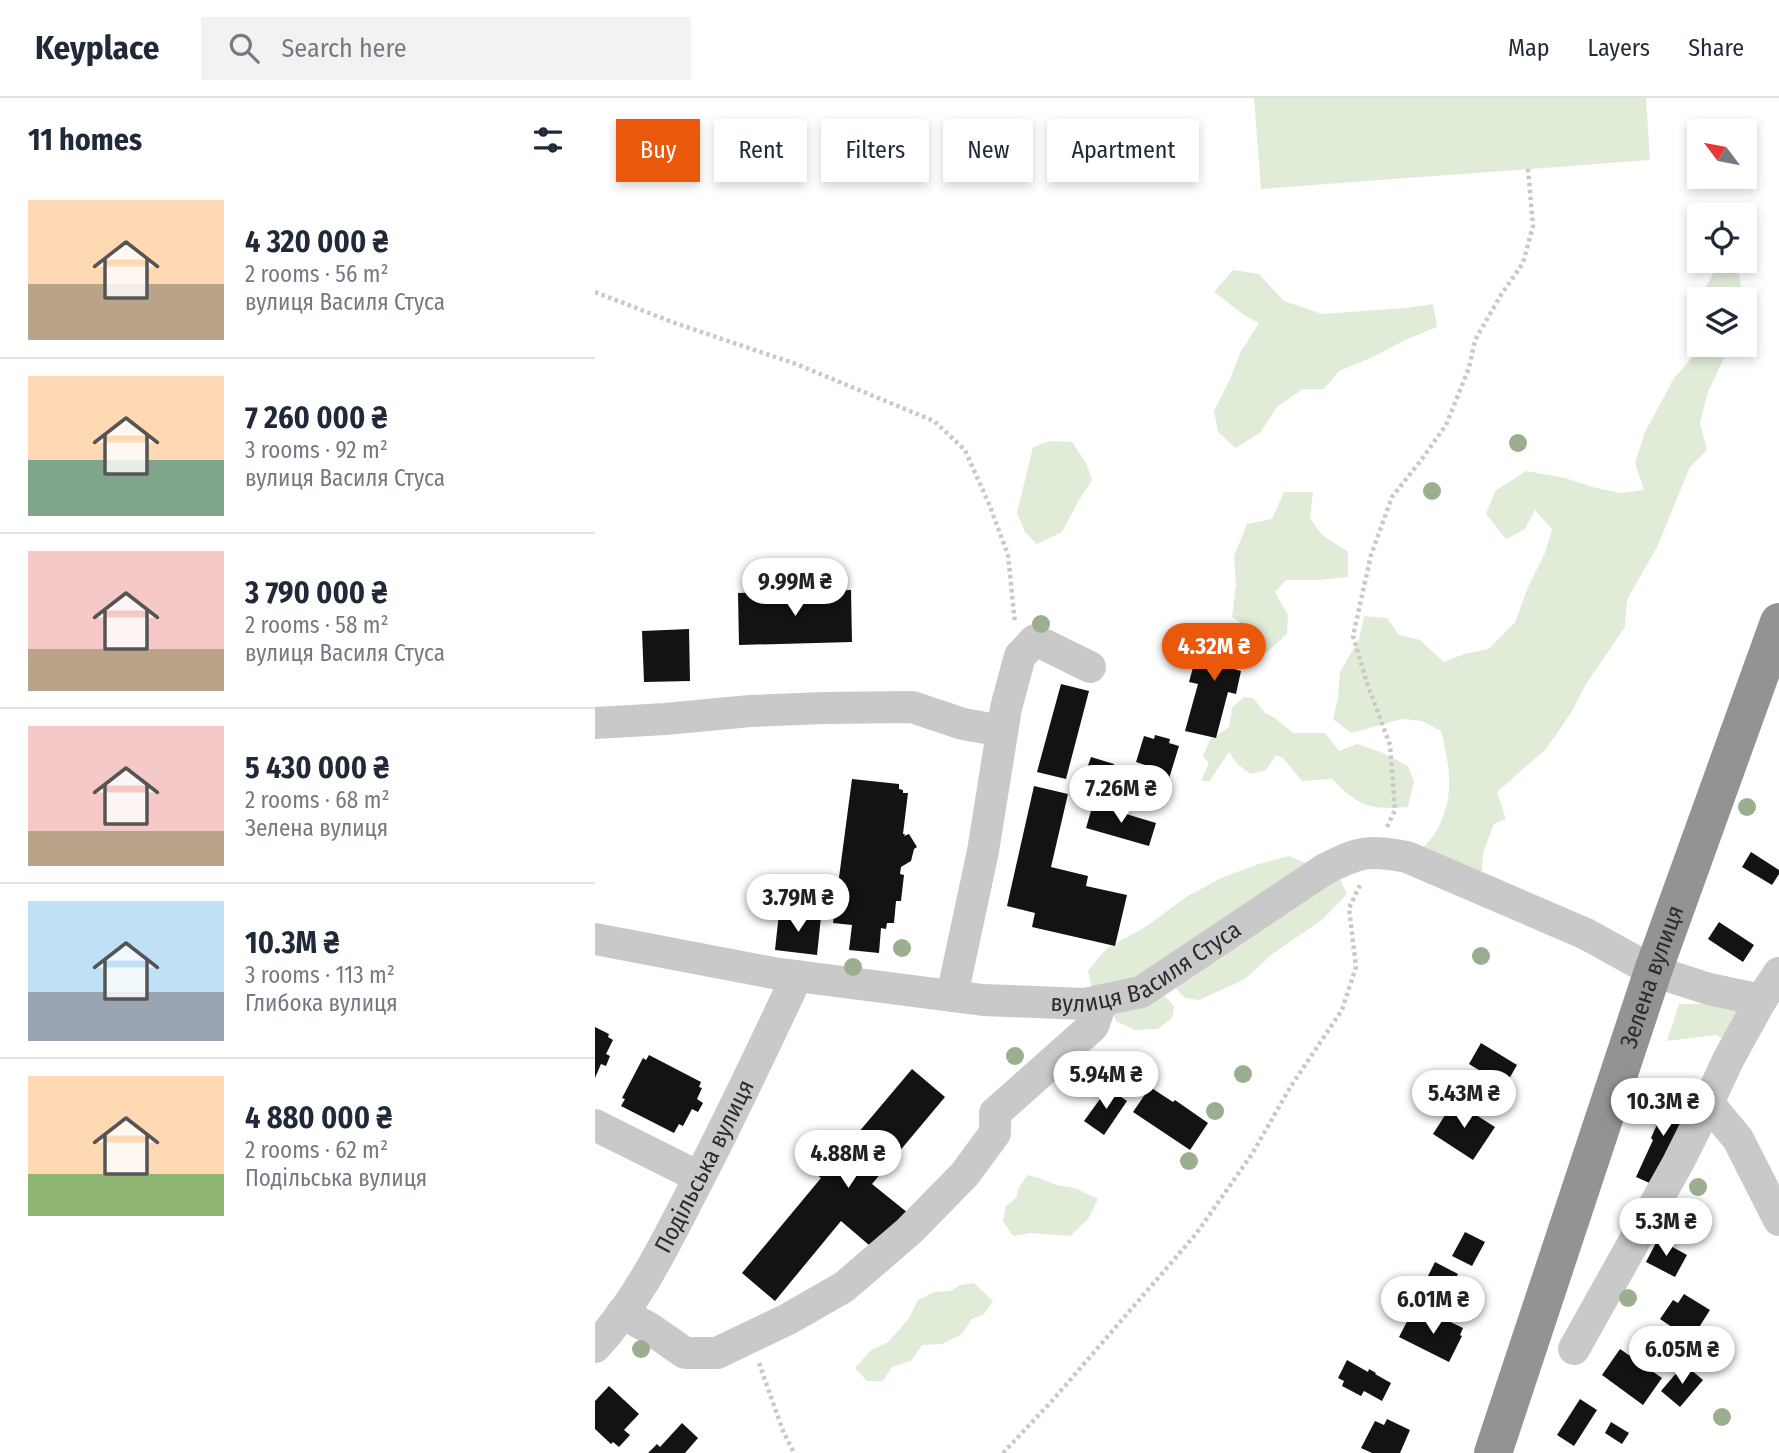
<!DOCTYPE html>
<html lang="en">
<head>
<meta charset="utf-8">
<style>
  :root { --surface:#fff; --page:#f2f2f3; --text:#1f2937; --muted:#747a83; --line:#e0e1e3; --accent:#ea580c }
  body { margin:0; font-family:"Fira Sans Condensed",sans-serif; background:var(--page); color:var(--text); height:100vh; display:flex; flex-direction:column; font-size:26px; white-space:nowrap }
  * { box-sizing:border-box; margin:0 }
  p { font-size:23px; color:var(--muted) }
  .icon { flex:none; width:38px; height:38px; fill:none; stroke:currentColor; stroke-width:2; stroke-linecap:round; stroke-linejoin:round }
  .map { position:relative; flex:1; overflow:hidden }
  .sheet { display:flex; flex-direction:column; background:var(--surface); width:595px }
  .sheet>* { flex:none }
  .top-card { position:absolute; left:21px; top:21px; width:665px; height:63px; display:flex; gap:14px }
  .needle { width:46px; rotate:302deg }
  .tools { position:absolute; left:1092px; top:21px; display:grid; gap:14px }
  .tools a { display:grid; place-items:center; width:70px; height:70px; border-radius:0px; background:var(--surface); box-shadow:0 4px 10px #0003; font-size:35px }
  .price { position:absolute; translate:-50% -60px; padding:0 16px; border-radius:24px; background:#fff; color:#222; font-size:23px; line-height:46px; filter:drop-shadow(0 2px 4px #0008) }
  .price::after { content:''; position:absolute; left:50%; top:42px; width:21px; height:16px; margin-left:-10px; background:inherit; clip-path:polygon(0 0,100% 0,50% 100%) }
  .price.current { background:var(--accent); color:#fff }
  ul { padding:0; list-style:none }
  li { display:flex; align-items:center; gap:21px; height:175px; padding:0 28px }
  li+li { border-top:2px solid var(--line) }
  li span { display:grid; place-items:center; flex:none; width:196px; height:140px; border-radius:0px; color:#555 }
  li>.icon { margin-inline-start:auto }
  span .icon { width:84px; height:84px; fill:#fffc; stroke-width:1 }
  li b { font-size:30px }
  h2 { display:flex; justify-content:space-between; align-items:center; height:84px; padding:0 28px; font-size:30px }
  .pill { padding:0 24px; border-radius:0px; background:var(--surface); box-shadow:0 4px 10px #0003; font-size:24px; line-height:63px }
  .pill.current { background:var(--accent); color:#fff }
  header { display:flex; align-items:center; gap:42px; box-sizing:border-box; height:98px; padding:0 35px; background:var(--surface); border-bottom:2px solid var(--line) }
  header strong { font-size:33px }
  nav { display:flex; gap:38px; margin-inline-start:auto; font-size:24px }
  .search { width:490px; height:63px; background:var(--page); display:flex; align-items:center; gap:18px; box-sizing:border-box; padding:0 24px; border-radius:0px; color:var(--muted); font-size:26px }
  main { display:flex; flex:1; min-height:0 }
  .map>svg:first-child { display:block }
</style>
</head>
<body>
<header>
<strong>Keyplace</strong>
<div class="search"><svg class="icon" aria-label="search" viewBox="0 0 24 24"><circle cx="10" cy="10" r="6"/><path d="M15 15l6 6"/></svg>Search here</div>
<nav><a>Map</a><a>Layers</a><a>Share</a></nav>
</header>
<main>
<section class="sheet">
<h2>11 homes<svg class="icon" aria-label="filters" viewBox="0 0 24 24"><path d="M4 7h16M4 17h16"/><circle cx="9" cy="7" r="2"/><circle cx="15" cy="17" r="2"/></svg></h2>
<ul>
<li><span style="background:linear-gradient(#ffd9b3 60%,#b9a48a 0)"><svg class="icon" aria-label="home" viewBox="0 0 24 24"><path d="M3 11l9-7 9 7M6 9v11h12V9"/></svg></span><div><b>4 320 000 ₴</b><p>2 rooms · 56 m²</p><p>вулиця Василя Стуса</p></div></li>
<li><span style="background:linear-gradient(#ffd9b3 60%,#7fa58c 0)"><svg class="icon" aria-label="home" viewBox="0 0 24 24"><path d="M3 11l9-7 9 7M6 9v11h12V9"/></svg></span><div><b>7 260 000 ₴</b><p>3 rooms · 92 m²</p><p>вулиця Василя Стуса</p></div></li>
<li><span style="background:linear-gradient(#f6c9c9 70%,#b9a48a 0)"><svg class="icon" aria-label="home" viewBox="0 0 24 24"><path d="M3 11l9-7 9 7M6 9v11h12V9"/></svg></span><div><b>3 790 000 ₴</b><p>2 rooms · 58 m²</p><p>вулиця Василя Стуса</p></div></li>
<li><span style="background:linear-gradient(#f6c9c9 75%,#b9a48a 0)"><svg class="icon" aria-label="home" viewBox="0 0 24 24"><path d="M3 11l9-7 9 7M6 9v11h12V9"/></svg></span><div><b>5 430 000 ₴</b><p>2 rooms · 68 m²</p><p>Зелена вулиця</p></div></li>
<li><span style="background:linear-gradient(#bfe0f5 65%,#9aa5b1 0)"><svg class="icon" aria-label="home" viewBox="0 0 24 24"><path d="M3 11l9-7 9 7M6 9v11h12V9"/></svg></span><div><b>10.3M ₴</b><p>3 rooms · 113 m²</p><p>Глибока вулиця</p></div></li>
<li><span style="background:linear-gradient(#ffd9b3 70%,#8fb573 0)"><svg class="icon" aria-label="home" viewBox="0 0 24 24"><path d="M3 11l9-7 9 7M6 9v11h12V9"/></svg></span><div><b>4 880 000 ₴</b><p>2 rooms · 62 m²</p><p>Подільська вулиця</p></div></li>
</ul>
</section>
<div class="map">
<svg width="1184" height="1355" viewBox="0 0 1184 1355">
  <rect width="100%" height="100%" fill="#fff"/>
  <g fill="#e0ecd8">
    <polygon points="659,0 1051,0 1055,62 666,91"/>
    <polygon points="1125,163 1142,163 1146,190 1143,201 1104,201 1104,232 1099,223 1094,202 1107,196"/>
    <polygon points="638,172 664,176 689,203 727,216 810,210 838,206 842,229 810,242 780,258 744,273 729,291 708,291 682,309 665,335 640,350 623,334 619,313 636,279 645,255 664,225 649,217 619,194"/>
    <path d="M1104 246 1133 247 1132 254 1113 294 1105 325 1112 352 1095 369 1062 449 1032 502 1030 529 991 586 976 615 951 651 902 694 911 721 899 726 888 755 887 775 826 753C832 745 841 736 845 726 860 693 854 666 846 633L827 623 807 621 756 635 738 621 743 599 745 574 764 541 769 518 792 520 804 537 825 542 849 564 869 556 894 551 920 524 933 489 950 455 957 431 940 412 930 431 911 441 891 416 900 393 931 373 970 380 1001 390 1026 395 1049 392 1040 365 1050 334 1079 280 1100 256Z"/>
    <polygon points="455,343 477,344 491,365 497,382 484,402 467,434 442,446 430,434 422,415 438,349"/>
    <polygon points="689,394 718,394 715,420 726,436 753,454 753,479 724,482 691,482 680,494 693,517 692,536 666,560 651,567 659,534 637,519 641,486 639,458 652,426 677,421"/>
    <path d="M649 599 658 600 670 615 680 620 698 635H730L744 653 762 646 786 654 813 668 819 684 813 709C775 712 764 709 737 681L707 683 688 660 681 657 671 672 656 676 642 666 634 654 614 684 606 682 614 666 608 658 615 642 634 629 637 610Z"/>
    <polygon points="694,758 744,779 752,796 728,821 676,857 650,881 604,902 590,900 578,887 566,894 579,908 577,920 563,931 540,932 521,923 517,912 498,895 493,873 512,850 552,828 591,799 628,779 664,766"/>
    <polygon points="1084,906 1135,906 1141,911 1143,916 1130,941 1121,937 1072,943"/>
    <polygon points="432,1077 444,1080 461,1087 480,1090 503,1101 493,1121 475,1138 436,1135 418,1138 408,1123 411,1108 421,1100 424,1090"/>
    <polygon points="379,1185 398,1203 389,1216 377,1221 367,1236 347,1246 327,1247 316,1263 297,1269 288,1283 272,1283 260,1270 276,1252 293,1244 313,1222 323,1202 339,1194 356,1193 365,1187"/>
  </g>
  <g fill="#131313">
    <polygon points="256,492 257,544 144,547 143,495"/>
    <polygon points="94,531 95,583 49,584 47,533"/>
    <polygon points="618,531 647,538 639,571 646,573 641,596 633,594 621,640 590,633 603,586 594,584 600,562 610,564"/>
    <polygon points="466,586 494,593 471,681 442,674"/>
    <polygon points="560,637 575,641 574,645 584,648 565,710 540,702 550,667 541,664 549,638 559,641"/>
    <polygon points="496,659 519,666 513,686 489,679"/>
    <polygon points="257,681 304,686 304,691 308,692 308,695 313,695 308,736 310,736 309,738 314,736 322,749 319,751 316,763 306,769 305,776 309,777 306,803 301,803 299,825 292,825 291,831 286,830 284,855 254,852 257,827 238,825"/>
    <polygon points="439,688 473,696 456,769 493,778 491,788 532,797 520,848 437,829 440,815 412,808"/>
    <polygon points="498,706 561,725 554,748 491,730"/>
    <polygon points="1156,754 1184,772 1184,776 1177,787 1147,769"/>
    <polygon points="187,785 208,786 206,814 184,812"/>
    <polygon points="184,815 226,819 222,857 180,852"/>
    <polygon points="1124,824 1159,847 1148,864 1113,841"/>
    <polygon points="0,929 14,936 13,939 18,942 11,956 15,958 11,968 6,966 0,980"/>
    <polygon points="886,945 922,967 910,988 874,966"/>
    <polygon points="54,957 106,984 104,989 107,990 102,1001 108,1005 103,1014 97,1011 88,1028 84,1026 79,1035 26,1008 30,1001 27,1000 48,960 51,962"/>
    <polygon points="317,971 350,999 277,1086 313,1115 281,1153 246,1123 180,1203 147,1175 226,1080 221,1076 232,1063 236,1067"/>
    <polygon points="555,989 578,1004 580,1002 613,1025 595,1052 538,1014"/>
    <polygon points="513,990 532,1003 509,1037 489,1023"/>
    <polygon points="1075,997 1079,997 1096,1005 1059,1087 1041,1079 1058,1042 1056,1040"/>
    <polygon points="859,1003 900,1029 878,1062 838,1036"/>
    <polygon points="870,1134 890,1144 877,1168 857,1158"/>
    <polygon points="1063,1141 1092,1157 1080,1179 1051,1164"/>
    <polygon points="840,1164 863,1176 846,1209 823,1198"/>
    <polygon points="1089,1196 1115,1212 1096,1242 1065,1221 1078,1202 1083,1205"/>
    <polygon points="817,1214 842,1226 845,1219 868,1230 865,1237 867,1238 854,1264 804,1239"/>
    <polygon points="1025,1251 1067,1280 1048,1307 1007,1277"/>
    <polygon points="752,1262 773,1274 774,1271 781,1275 780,1276 796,1285 787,1303 769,1293 766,1298 747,1288 749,1283 743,1280"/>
    <polygon points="1089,1266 1108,1282 1085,1309 1066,1293"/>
    <polygon points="14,1288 44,1316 29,1332 35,1337 24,1349 18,1344 16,1346 0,1331 0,1303"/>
    <polygon points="985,1301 1002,1312 979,1348 962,1337"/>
    <polygon points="792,1321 815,1332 805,1355 777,1355 766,1350 780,1323 789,1327"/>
    <polygon points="1016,1324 1034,1335 1027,1346 1010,1335"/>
    <polygon points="87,1325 103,1340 90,1355 53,1355 62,1346 65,1349"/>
  </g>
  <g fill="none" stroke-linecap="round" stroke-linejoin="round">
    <g stroke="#c9c9c9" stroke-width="4.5" stroke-dasharray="3.5 3.5" stroke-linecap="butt">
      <polyline points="0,194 80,225 201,266 339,323 370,352 394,406 413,457 420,525"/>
      <polyline points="792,729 800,712 795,647 772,585 758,538 776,457 797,399 827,361 851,327 874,270 880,242 906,197 928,165 938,128 933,71"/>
      <polyline points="164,1265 188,1333 199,1355"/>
      <polyline points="408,1355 457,1303 601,1136 657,1056 696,988 747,912 761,869 754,810 766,785"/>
    </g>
    <g stroke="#c9c9c9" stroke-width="32">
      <polyline points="0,625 70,621 155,613 229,610 317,609 368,626 407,633"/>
      <path id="s1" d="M0 841 178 875 388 902 490 906 546 894 730 771C766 753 773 752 812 759L991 836 1058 873 1114 891 1166 902 1184 875"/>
      <polyline points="357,898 388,753 411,610 425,558 440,542 495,569"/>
      <polyline points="1166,902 1134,960 1113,1005 1143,1041 1184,1122"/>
      <polyline points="0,1027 104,1079"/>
      <polyline points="27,1215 54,1230 90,1255 122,1255 193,1221 249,1189 314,1133 370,1076 400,1035 400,1015 498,928 507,902"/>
      <path id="s2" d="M0 1249C43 1203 70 1146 99 1090 135 1020 169 949 202 878"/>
      <polyline points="979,1251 1083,1065 1113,1005"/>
    </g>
    <path stroke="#939393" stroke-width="38" id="s3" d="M898 1355 1058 873 1184 524"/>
  </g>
  <g fill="#9bae90">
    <circle cx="923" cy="345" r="9"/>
    <circle cx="837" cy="393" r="9"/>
    <circle cx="446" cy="526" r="9"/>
    <circle cx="1152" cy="709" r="9"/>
    <circle cx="307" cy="850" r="9"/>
    <circle cx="886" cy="858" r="9"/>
    <circle cx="258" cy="869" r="9"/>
    <circle cx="420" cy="958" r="9"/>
    <circle cx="648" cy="976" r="9"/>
    <circle cx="620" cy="1013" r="9"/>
    <circle cx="594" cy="1063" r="9"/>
    <circle cx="1103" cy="1089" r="9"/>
    <circle cx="1033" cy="1200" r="9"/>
    <circle cx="46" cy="1251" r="9"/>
    <circle cx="1127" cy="1319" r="9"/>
  </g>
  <g text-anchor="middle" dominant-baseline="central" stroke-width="7" stroke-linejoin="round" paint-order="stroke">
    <g font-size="24" fill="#2c2c2c" stroke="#fff">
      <text stroke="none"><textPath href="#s1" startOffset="565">вулиця Василя Стуса</textPath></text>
      <text stroke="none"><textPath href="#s3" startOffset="502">Зелена вулиця</textPath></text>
      <text stroke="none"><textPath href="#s2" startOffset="212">Подільська вулиця</textPath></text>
    </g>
  </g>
</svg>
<div class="tools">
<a><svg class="needle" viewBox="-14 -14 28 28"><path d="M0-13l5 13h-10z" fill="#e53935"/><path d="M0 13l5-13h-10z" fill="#747a83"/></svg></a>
<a><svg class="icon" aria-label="locate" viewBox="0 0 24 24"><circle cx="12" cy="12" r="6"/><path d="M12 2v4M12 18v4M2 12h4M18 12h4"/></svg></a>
<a><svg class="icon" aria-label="layers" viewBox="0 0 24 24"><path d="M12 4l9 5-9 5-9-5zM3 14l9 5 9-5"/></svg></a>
</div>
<b class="price" style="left:200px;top:520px">9.99M ₴</b>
<b class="price current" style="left:619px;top:585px">4.32M ₴</b>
<b class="price" style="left:526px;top:727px">7.26M ₴</b>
<b class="price" style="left:203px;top:836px">3.79M ₴</b>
<b class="price" style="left:511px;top:1013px">5.94M ₴</b>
<b class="price" style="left:869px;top:1032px">5.43M ₴</b>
<b class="price" style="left:1068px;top:1040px">10.3M ₴</b>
<b class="price" style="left:253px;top:1092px">4.88M ₴</b>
<b class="price" style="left:1071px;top:1160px">5.3M ₴</b>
<b class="price" style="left:838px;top:1238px">6.01M ₴</b>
<b class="price" style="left:1087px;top:1288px">6.05M ₴</b>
<div class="top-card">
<a class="pill current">Buy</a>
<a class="pill">Rent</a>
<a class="pill">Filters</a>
<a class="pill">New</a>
<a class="pill">Apartment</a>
</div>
</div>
</main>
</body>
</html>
